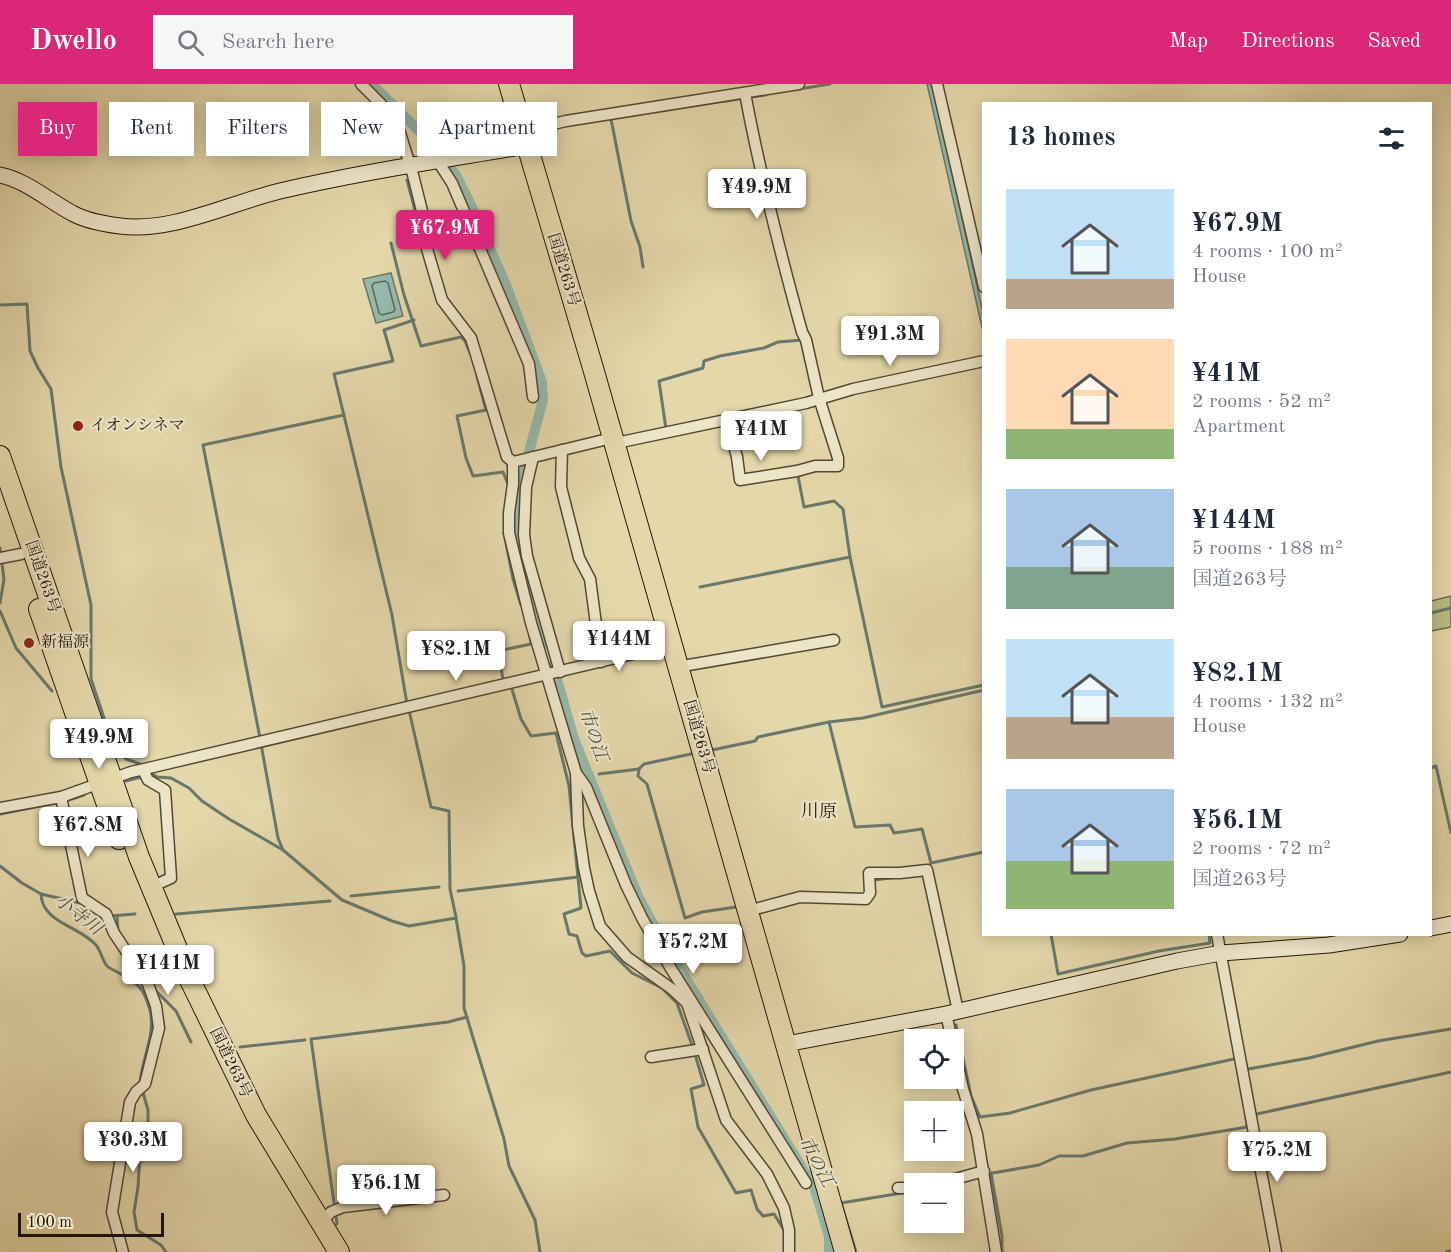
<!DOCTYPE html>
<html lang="en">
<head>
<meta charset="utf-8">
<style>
  :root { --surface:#fff; --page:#f6f6f7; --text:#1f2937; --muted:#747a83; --accent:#db2777 }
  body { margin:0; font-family:"Old Standard TT","Noto Serif JP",serif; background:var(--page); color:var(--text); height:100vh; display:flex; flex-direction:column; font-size:22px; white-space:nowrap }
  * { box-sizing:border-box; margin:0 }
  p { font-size:20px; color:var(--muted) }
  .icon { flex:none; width:33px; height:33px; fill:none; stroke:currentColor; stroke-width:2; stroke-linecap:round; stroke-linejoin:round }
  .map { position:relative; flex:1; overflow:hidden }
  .panel { position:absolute; left:982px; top:18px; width:450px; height:834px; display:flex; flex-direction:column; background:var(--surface); border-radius:0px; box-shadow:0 3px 15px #0003 }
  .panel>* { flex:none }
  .banner { position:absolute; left:18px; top:18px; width:570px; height:54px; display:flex; gap:12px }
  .buttons { position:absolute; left:904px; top:945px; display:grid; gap:12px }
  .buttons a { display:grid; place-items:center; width:60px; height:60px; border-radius:0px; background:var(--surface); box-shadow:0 3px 15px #0003; font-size:30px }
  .scale { position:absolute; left:18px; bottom:15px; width:146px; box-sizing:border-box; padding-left:6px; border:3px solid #24170d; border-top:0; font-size:16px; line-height:21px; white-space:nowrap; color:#24170d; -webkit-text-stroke:4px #ede5c8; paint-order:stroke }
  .price { position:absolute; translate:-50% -51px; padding:0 14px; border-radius:6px; background:#fff; color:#222; font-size:20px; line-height:39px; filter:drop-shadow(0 2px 3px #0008) }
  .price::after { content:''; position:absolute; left:50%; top:36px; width:18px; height:14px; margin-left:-9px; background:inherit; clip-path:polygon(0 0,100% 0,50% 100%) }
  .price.selected { background:var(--accent); color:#fff }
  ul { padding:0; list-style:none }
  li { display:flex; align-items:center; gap:18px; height:150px; padding:0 24px }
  li span { display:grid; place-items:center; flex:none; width:168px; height:120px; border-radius:0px; color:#555 }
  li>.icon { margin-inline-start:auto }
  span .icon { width:72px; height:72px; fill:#fffc; stroke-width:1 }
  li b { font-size:26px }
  h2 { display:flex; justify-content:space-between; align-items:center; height:72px; padding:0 24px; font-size:26px }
  .tag { padding:0 21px; border-radius:0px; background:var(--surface); box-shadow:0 3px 15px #0003; font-size:21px; line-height:54px }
  .tag.selected { background:var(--accent); color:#fff }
  header { display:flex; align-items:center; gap:36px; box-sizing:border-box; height:84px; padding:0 30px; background:var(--accent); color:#fff }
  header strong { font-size:28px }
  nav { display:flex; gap:33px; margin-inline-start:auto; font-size:21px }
  .search { width:420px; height:54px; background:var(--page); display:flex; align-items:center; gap:15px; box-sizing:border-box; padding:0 21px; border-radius:0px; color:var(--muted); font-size:22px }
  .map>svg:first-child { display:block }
</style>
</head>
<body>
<header>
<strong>Dwello</strong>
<div class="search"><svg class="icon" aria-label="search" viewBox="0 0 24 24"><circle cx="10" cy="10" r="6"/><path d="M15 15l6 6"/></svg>Search here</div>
<nav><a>Map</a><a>Directions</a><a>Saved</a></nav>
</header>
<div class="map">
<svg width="1451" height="1168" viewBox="0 0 1451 1168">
  <rect width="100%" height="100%" fill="#e4d7aa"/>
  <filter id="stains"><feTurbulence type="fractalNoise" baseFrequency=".00333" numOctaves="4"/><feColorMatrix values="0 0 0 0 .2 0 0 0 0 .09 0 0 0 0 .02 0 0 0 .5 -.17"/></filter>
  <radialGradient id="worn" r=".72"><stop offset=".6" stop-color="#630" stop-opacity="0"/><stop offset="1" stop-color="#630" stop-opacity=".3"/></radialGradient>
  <polygon fill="#b8bd86" stroke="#6e6a4a" stroke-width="1.5" points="1451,512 1451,543 1431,547 1431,517"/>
  <g fill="#95b9ab" stroke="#68786c" stroke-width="1.5">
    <polygon points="927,0 932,0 984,233 984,252"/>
    <polygon points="391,189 403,232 376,239 363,195"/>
  </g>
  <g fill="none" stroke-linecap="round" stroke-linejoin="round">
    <polygon stroke="#5c685c" stroke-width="1.5" points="385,197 388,199 395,226 393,228 382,231 379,229 372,202 374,199"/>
    <g stroke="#68786c" stroke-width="3">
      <polyline points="799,5 830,0"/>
      <polyline points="749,13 766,11"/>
      <polyline points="725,17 742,14"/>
      <polyline points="611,35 631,137 640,163 643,183"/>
      <polyline points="412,40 423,40"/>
      <polyline points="445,43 497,51"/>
      <polyline points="393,45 400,69"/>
      <polyline points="407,96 416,130 417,145"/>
      <polyline points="391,159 404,211 421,262 461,253 465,257 470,269"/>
      <polyline points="0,221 27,220 30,267 38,284 51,305 61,383 91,521 91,595 114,664 126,675 146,682"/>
      <polyline points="477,292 486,326 457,332 466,374 473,392 503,388 508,400"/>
      <polyline points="666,345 659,297 703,284 704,277 720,272 764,264 778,258 802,256 803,254"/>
      <polyline points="801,391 798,392 804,423 834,417 843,425 850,473 882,623 984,601"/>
      <polyline points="504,449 513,495 521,521"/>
      <polyline points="0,464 4,495 0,519"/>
      <polyline points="700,503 850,473"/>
      <polyline points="0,527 16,564 52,607"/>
      <polyline points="1431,529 1451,524"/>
      <polyline points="506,598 503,595 498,567 531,560 530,553"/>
      <polyline points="511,602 521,635 531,652 556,649 569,702 581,824 564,830 569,850 577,852 582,869 586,872 610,867 632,889 662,904 677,919 693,964"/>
      <polyline points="407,620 392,531 334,290 393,277 384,246 414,236"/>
      <polyline points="409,626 431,723 449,727 450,805 456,833"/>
      <polyline points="829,638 855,743 890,741 894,749 922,745 931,779"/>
      <polyline points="260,654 203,361 344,331"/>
      <polyline points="261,660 278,754 283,766"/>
      <polyline points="712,666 755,657 758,653 829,638 863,634 984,606"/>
      <polyline points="1431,684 1436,682 1451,749"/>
      <polyline points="639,685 644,680 691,670"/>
      <polyline points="599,690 639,685 638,692 647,700 685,834 702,828 736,823"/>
      <polyline points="126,697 153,690 157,693 171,694 189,704 202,717 229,735 283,766 342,816 392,837 409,842 456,834 464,882 464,924 504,1055 509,1082 535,1136 540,1168"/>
      <polyline points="69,716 84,711"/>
      <polyline points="0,730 60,718"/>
      <path d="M0 782 22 799 41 810C42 839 80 842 96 861 101 867 102 876 107 882 110 885 116 887 119 889 138 899 144 904 150 926 156 951 142 974 140 999"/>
      <polyline points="927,785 931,779 984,768"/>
      <polyline points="874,797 874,796 890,794"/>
      <polyline points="458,807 578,793"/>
      <polyline points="41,810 80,819"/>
      <polyline points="351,812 439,803"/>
      <polyline points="176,830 330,817"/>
      <polyline points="110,832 135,830"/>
      <polyline points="117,832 118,848"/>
      <polyline points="1051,850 1058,890 1159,867 1210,859 1209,850"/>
      <polyline points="155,906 176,927 191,958"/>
      <polyline points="956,941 971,1012 980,1033 1010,1029 1091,1006 1234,975"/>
      <polyline points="240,963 305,956"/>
      <polyline points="695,970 704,1001 691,1005 698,1043 736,1109 751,1106 757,1125 763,1132 774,1130 784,1146"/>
      <polyline points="1248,985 1309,974 1378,957 1451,945"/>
      <polyline points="142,1005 148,1026 148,1043 140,1068 138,1103 134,1128 137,1146 161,1161 166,1168"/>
      <polyline points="1252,1031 1451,988"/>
      <polyline points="991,1089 1002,1152 1002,1168"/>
      <polyline points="987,1090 1039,1081 1059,1072 1083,1072 1127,1059 1175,1055 1247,1043 1246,1032"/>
      <polyline points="334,1119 311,955 448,938 467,933"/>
      <polyline points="336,1132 337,1140"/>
      <polyline points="856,1168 841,1119 902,1109"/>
      <polyline points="1446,1168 1451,1167"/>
    </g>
    <g stroke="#95b9ab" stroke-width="10">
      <polyline points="372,0 426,54 456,91 471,121 506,201 542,298 543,316 520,401 517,443 519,466 547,560"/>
      <polyline points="553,581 574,655 638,812 658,849 814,1103 829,1152 829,1168"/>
    </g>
    <defs>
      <g id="street">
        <polyline points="361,0 392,31 400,49 413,91 422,127 425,158 442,216 471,254 507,373 513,378"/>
        <polyline points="937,0 984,203"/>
        <polyline points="522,47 566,37 799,0"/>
        <polyline points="437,76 452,99 529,280 533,313"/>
        <path d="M727 336 737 373 740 396 797 387 815 382H838V374L819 314 806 256 802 248C780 168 760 90 745 9"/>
        <polyline points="562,366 561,403 579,474 590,495 601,578"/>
        <polyline points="533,373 526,403 524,451 527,472 560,588"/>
        <polyline points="0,474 21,470"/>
        <polyline points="677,583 834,556"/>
        <polyline points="143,686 148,696 165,706 171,794 151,803"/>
        <polyline points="576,689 586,703 626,801 642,834 670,883 806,1099"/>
        <polyline points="61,713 82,814 106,830 114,849 148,900 156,922 159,944 145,1000 136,1008 130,1018 112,1128 123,1168"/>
        <polyline points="0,724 61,713 131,688 153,683 671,561"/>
        <polyline points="748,827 800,813 866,815 870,809 869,789 900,789 927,786 958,927"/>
        <polyline points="1217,850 1276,1168"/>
        <polyline points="946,930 952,956"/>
        <polyline points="954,964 963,1005 977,1050 996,1168"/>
        <polyline points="651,973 703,965"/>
        <polyline points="937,1100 984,1087"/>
        <polyline points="898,1104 915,1104"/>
        <polyline points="320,1139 331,1128 343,1123 444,1111"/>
        <polyline points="789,1168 789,1146 784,1124 767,1090 726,1036 687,919 672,905 627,873 600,842 589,807 584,784 578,742 576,689 531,539 509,449 509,429 513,400 513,378 612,354 621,358 806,319 853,305 984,277"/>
      </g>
      <g id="secondary">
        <path d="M0 91C26 96 49 117 72 129 86 137 104 140 120 142 172 149 230 119 280 107 361 88 444 76 526 62"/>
        <polyline points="1431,844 1451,840"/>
        <polyline points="786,960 946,930 1177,877 1221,869 1329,861 1400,850"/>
      </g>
      <g id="highway">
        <polyline points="509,0 593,284 845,1168"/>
        <polyline points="0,372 139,773 190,896 256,1031 339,1168"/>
        <polyline points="39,525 119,755"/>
      </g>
    </defs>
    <use href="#street" stroke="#544734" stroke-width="13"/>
    <use href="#secondary" stroke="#24170d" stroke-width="17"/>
    <use href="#highway" stroke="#24170d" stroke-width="22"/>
    <use href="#street" stroke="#ede5c8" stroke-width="10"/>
    <use href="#secondary" stroke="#ede5c8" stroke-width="15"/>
    <use href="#highway" stroke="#e4d7aa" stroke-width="20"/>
  </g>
  <g fill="#8f2418" stroke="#ede5c8" stroke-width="2">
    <circle cx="78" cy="342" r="6"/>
    <circle cx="29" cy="559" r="6"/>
  </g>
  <g text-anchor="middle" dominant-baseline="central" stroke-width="4.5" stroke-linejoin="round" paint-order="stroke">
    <g font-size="16" fill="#24170d" stroke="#ede5c8">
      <text transform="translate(563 186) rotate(73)">国道263号</text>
      <text transform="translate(42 493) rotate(71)">国道263号</text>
      <text transform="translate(698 653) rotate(74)">国道263号</text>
      <text transform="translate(230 979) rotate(64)">国道263号</text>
    </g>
    <g font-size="16" fill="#24170d" stroke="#ede5c8" text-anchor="start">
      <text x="90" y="342">イオンシネマ</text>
      <text x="41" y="559">新福源</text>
    </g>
    <g font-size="18" font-style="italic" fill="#4c5044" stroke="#ede5c8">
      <text transform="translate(593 651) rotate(71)">市の江</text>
      <text transform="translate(78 831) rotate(38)">小寺川</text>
      <text transform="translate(816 1078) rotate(62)">市の江</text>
    </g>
    <g font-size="18" fill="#24170d" stroke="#ede5c8">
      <text x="819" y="728">川原</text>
    </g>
  </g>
  <rect width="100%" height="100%" filter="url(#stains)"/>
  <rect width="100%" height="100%" fill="url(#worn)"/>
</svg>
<div class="buttons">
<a><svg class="icon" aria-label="locate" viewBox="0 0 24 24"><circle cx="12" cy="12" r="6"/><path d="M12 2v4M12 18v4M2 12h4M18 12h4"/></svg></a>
<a>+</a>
<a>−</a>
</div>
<div class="scale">100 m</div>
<b class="price" style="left:757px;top:136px">¥49.9M</b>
<b class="price selected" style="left:445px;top:177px">¥67.9M</b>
<b class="price" style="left:890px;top:283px">¥91.3M</b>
<b class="price" style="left:761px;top:378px">¥41M</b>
<b class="price" style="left:619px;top:588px">¥144M</b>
<b class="price" style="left:456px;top:598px">¥82.1M</b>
<b class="price" style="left:99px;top:686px">¥49.9M</b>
<b class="price" style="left:88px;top:774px">¥67.8M</b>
<b class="price" style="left:693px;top:891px">¥57.2M</b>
<b class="price" style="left:168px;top:912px">¥141M</b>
<b class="price" style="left:133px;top:1089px">¥30.3M</b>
<b class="price" style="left:1277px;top:1099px">¥75.2M</b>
<b class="price" style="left:386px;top:1132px">¥56.1M</b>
<div class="banner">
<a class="tag selected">Buy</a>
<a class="tag">Rent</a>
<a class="tag">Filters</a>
<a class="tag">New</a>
<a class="tag">Apartment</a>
</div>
<section class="panel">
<h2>13 homes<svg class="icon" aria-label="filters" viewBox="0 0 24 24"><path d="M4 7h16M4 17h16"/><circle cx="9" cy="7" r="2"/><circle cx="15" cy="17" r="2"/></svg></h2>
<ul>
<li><span style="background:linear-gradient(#bfe0f5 75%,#b9a48a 0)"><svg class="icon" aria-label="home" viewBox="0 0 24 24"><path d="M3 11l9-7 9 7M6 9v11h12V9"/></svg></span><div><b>¥67.9M</b><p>4 rooms · 100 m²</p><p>House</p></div></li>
<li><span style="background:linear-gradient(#ffd9b3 75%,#8fb573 0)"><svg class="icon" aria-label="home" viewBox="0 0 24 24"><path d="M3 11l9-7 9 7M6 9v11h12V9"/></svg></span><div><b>¥41M</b><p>2 rooms · 52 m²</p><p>Apartment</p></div></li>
<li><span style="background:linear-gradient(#a9c7e8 65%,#7fa58c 0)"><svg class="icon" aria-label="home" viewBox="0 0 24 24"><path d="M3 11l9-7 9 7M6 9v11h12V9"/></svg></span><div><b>¥144M</b><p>5 rooms · 188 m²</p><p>国道263号</p></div></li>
<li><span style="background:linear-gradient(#bfe0f5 65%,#b9a48a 0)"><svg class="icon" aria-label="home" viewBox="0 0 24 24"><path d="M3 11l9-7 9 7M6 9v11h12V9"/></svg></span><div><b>¥82.1M</b><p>4 rooms · 132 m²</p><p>House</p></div></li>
<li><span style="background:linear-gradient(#a9c7e8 60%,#8fb573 0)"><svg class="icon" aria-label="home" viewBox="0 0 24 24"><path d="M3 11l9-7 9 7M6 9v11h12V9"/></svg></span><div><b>¥56.1M</b><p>2 rooms · 72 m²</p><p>国道263号</p></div></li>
</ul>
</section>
</div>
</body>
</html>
